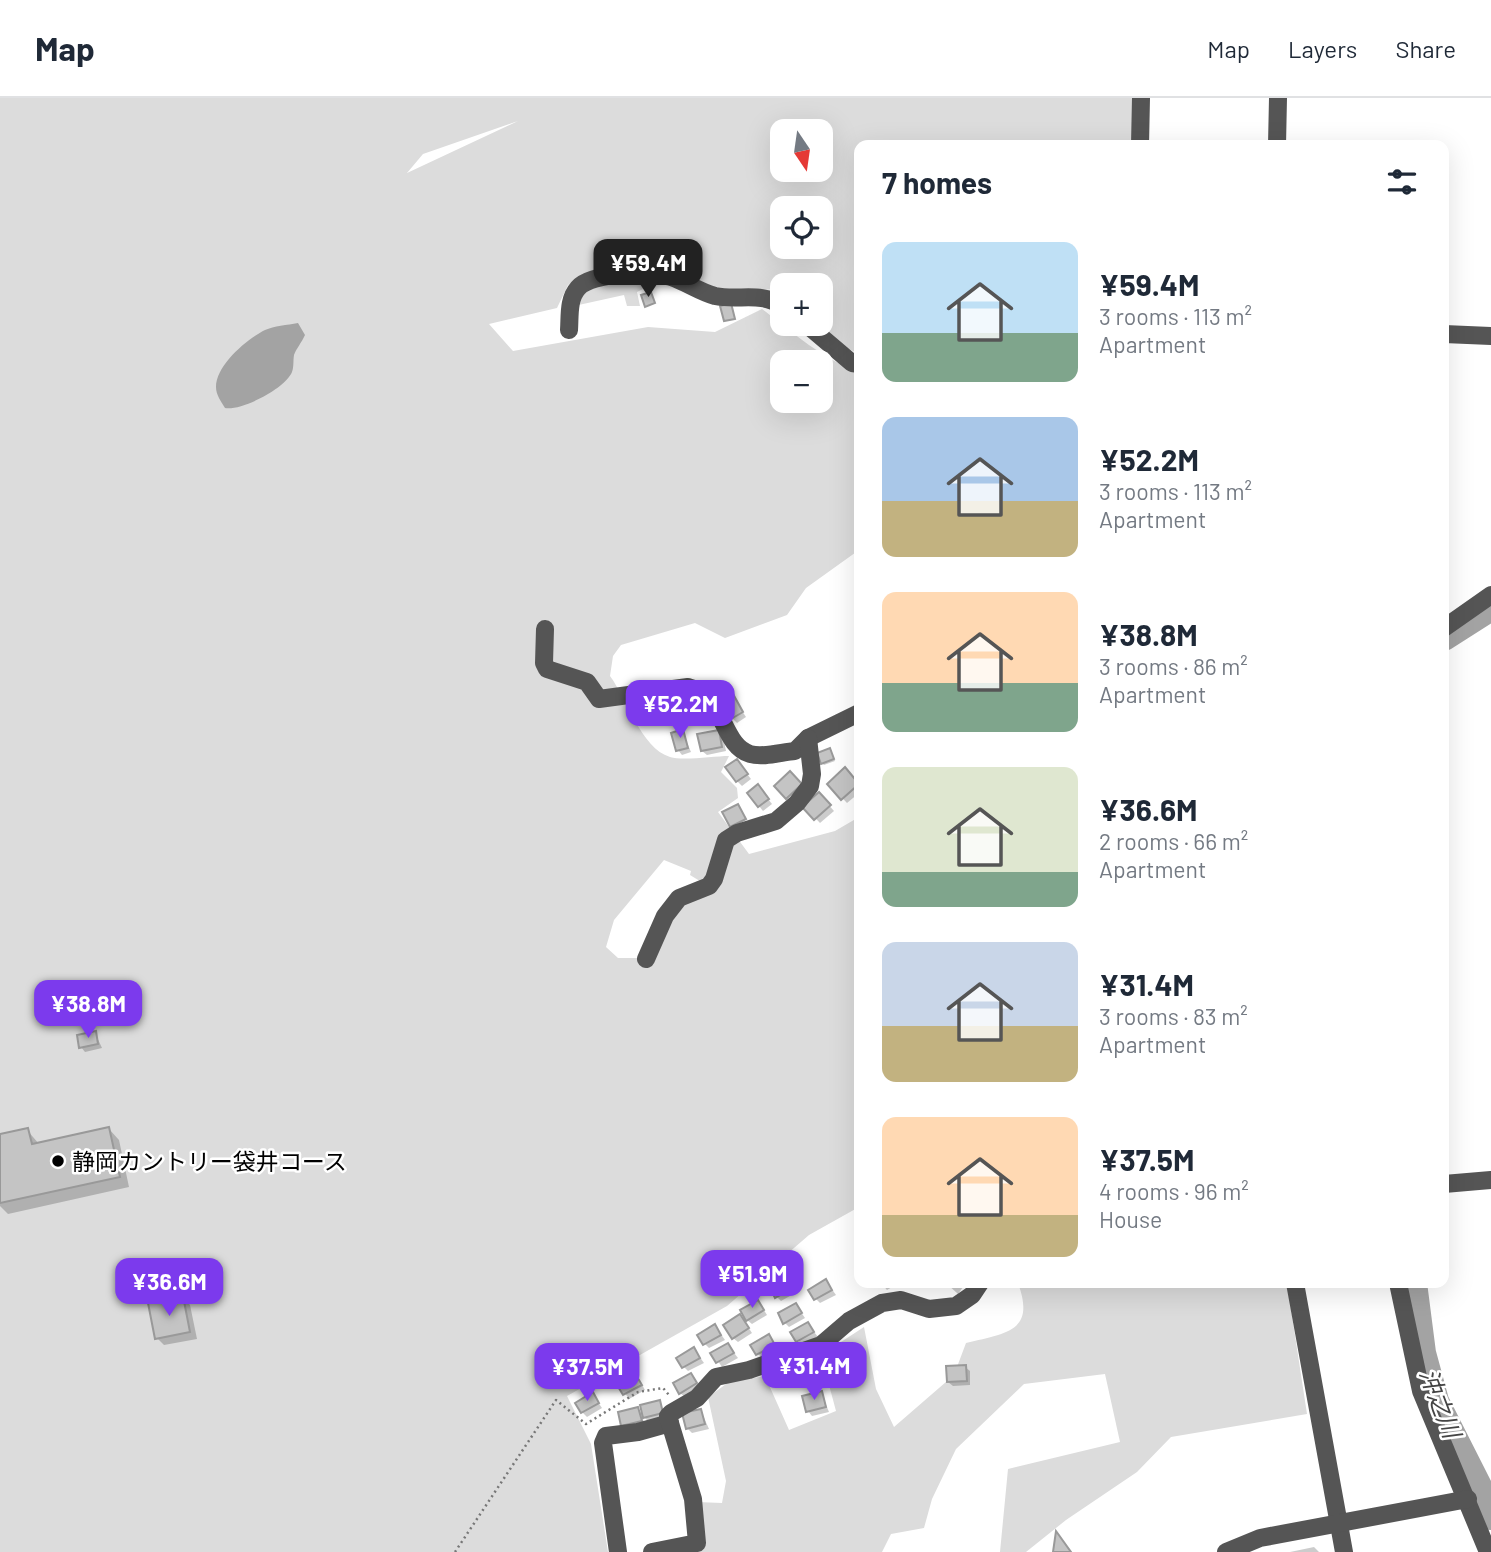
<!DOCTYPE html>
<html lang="en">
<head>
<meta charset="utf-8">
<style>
  :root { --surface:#fff; --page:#f6f6f7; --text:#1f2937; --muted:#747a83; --line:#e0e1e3; --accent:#7c3aed }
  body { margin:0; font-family:Barlow,"Noto Sans JP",sans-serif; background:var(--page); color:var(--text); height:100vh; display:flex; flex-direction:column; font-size:26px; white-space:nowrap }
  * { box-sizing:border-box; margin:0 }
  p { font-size:23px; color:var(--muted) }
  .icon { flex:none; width:38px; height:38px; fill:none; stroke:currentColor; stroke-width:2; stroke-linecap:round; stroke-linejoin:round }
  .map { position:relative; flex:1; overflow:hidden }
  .drawer { position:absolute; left:854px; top:42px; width:595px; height:1148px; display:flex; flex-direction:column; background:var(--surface); border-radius:14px; box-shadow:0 7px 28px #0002 }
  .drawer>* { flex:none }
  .needle { width:46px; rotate:167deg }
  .fabs { position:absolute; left:770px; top:21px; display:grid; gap:14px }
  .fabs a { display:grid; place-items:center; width:63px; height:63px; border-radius:14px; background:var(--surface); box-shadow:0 7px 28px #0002; font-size:35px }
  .price { position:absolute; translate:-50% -60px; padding:0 16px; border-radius:14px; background:var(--accent); color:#fff; font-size:23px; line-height:46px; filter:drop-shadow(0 2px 4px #0008) }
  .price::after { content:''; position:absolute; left:50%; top:42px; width:21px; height:16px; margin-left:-10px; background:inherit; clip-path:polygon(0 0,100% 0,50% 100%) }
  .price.selected { background:#222; color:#fff }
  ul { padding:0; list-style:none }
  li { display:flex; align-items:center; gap:21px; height:175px; padding:0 28px }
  li span { display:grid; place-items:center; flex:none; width:196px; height:140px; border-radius:14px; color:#555 }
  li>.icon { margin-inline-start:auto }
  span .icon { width:84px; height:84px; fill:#fffc; stroke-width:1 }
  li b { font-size:30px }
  h2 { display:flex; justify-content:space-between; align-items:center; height:84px; padding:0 28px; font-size:30px }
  header { display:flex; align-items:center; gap:42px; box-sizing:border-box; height:98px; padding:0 35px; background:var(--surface); border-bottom:2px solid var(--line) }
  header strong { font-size:33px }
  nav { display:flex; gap:38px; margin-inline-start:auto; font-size:24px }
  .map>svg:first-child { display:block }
</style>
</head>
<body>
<header>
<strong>Map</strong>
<nav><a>Map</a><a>Layers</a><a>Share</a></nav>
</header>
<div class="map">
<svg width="1491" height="1454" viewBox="0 0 1491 1454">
  <rect width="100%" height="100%" fill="#fff"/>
  <g fill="#dcdcdc" fill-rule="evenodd">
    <path d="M0 0H1140V47H859V256L837 245 817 226H821V187H782V197L774 191 720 195 646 180 649 188 637 194 640 208H627L624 197 574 208 583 179 568 187 557 210 489 226 513 253 648 229 715 234 762 211C784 227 832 270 859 271V452L806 490 787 517 725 540 695 525 621 547 613 558 610 578C627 601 641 650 670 659 683 663 714 658 729 658L721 674 737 690 738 700 718 714 749 756 835 733 859 719V1109L809 1137 727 1208 567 1298 591 1346 608 1454H0ZM518 23 407 75 423 56ZM782 33H821V72H782ZM782 110H821V149H782ZM782 264H821V303H782ZM664 762 691 773 690 777 708 788 684 798 642 860H618L606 849 614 822Z"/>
    <path d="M1018 1185H1287L1307 1316 1171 1339 1137 1374 1066 1422 1026 1454H1000L1008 1371 1120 1344 1105 1276 1024 1286 956 1351 932 1401 924 1430 891 1436 882 1454H677L705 1447 697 1404 722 1405 726 1383 708 1299 729 1284 765 1278 789 1332 836 1313 821 1257 864 1229 876 1291 894 1329 954 1277 966 1245C1006 1235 1036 1234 1018 1185Z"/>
  </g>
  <path fill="#a3a3a3" d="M298 225 305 237C302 244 296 251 294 257 293 263 294 269 292 274 285 291 241 313 225 310 221 303 216 297 216 289 216 267 247 241 265 232 274 228 287 227 298 225Z"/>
  <g fill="#0003">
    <polygon points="731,596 746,619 737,625 732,620"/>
    <polygon points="682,633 691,654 682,657 678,652"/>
    <polygon points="699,637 723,638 726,653 707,657 702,653"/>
    <polygon points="830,652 835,663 824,667 822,665"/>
    <polygon points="741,668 751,681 742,688 737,683"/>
    <polygon points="845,672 859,688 859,695 847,705 829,686"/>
    <polygon points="762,693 772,706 763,713 759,708"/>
    <polygon points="819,696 834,713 820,725 805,709"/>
    <polygon points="95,935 102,950 85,954 81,949"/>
    <polygon points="109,1031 119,1042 129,1089 8,1116 0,1108 0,1038 27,1032 39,1046"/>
    <polygon points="788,1181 797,1194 781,1203 777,1199"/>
    <polygon points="826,1183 836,1197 820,1205 816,1201"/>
    <polygon points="881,1185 899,1185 887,1192"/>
    <polygon points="946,1185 966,1185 958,1196"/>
    <polygon points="183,1200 190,1207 197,1241 164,1247 157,1240"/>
    <polygon points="796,1207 805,1220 789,1229 785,1225"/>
    <polygon points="762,1209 767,1217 752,1226 747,1222"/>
    <polygon points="744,1223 752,1235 738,1244 733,1240"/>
    <polygon points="808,1226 818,1239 802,1248 793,1235"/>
    <polygon points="715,1228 725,1242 709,1250 705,1246"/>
    <polygon points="768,1239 778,1252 762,1261 753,1247"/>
    <polygon points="728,1247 738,1260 722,1269 713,1256"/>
    <polygon points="694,1251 704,1265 688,1273 684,1269"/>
    <polygon points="965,1269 970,1273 970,1287 953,1288 948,1284"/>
    <polygon points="691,1277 700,1290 685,1299 680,1295"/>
    <polygon points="640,1283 645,1292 629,1301 620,1288"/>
    <polygon points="821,1295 829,1314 812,1318 808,1313"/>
    <polygon points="593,1297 602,1310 587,1319 582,1314"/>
    <polygon points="659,1304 667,1319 649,1324 642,1317 645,1328 623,1327 638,1311 644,1318"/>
    <polygon points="701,1313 709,1331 692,1335 687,1330"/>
    <polygon points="1314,1449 1319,1454 1290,1454"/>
  </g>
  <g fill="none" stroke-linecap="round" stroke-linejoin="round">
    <g stroke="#a3a3a3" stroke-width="26">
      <polyline points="1444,540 1491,510"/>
      <polyline points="1414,1185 1423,1255 1436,1303 1486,1402 1491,1419"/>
    </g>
  </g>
  <g fill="#c4c4c4" stroke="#999" stroke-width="2">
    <polygon points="651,194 655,205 645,209 641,197"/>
    <polygon points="731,205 735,221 724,223 720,208"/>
    <polygon points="732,594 743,614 731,621 719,601"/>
    <polygon points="683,631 688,650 676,653 671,635"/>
    <polygon points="719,632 722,649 701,653 697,636"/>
    <polygon points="830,650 834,661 821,666 817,655"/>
    <polygon points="737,661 748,676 736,684 725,669"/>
    <polygon points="845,669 859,686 841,702 827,686"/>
    <polygon points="790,673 802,686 786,701 774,688"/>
    <polygon points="758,686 769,701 758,709 747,695"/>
    <polygon points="819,694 831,707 814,722 802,709"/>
    <polygon points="738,706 746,721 730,729 722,714"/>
    <polygon points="96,933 98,946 79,950 77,937"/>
    <polygon points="109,1029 120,1079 0,1105 0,1036 28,1030 32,1046"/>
    <polygon points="788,1179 794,1189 775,1200 770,1189"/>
    <polygon points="826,1181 832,1192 814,1202 808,1192"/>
    <polygon points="183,1198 190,1234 155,1241 148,1205"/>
    <polygon points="758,1202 764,1212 746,1223 740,1212"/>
    <polygon points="796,1205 802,1215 783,1226 778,1215"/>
    <polygon points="740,1216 749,1230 732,1241 723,1227"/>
    <polygon points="808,1224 814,1234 796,1244 790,1234"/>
    <polygon points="715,1226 721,1237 703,1247 697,1237"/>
    <polygon points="769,1236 775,1247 756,1257 750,1247"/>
    <polygon points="728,1245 734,1255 716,1265 710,1255"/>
    <polygon points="694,1249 700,1260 682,1270 676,1260"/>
    <polygon points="966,1267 967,1283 947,1284 946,1268"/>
    <polygon points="691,1275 697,1285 679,1296 673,1285"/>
    <polygon points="636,1277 642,1287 623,1297 617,1287"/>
    <polygon points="822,1293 826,1309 806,1314 802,1298"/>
    <polygon points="593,1294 599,1305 581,1315 575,1305"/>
    <polygon points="660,1302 663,1315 643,1320 640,1307"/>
    <polygon points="638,1309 642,1323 621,1328 618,1314"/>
    <polygon points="701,1311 705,1326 686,1331 682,1315"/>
    <polygon points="1056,1433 1071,1454 1053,1454"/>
  </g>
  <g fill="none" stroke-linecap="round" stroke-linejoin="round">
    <polyline stroke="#777" stroke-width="2.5" stroke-dasharray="2 3.5" stroke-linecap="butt" points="455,1454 556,1302 586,1326 638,1294 663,1290 669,1297"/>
    <g stroke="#555" stroke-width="18">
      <polyline points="1140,47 1141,0"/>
      <polyline points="1277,47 1278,0"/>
      <polyline points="806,226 852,265 859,266"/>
      <path d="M569 232C570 218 568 201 578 190 592 174 651 173 671 179 686 184 700 194 715 198 739 203 761 193 782 208"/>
      <polyline points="1444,236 1491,238"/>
      <polyline points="1444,530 1491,497"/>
      <path d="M545 531 544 565 547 571 587 584 599 601 688 589C725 598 721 647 750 656 763 660 782 654 795 653L808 640 859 615"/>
      <polyline points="646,861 665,818 679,800 709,788 714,781 726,742 737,735 776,723 797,705 810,688 812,676 808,640"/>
      <polyline points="1444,1086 1491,1082"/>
      <polyline points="1295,1185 1344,1454"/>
      <polyline points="1398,1185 1421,1293 1488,1454"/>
      <polyline points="618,1454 603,1345 606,1338 638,1334 670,1325"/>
      <polyline points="652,1454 697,1445 693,1401 670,1325 668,1318 671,1315 697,1300 716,1279 749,1272 821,1247 849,1223 882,1205 901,1202 929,1211 956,1208 972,1197 980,1185"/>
      <polyline points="1226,1454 1260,1440 1468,1401"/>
    </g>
  </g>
  <circle fill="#000" stroke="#fff" stroke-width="2.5" cx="58" cy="1063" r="7"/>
  <g text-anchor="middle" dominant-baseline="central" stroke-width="5" stroke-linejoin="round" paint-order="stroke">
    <g font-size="23" fill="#000" stroke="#fff" text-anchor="start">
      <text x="72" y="1063">静岡カントリー袋井コース</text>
    </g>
    <g font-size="24" font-style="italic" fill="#444" stroke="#fff">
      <text transform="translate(1441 1305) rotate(69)">沖之川</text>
    </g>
  </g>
</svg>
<div class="fabs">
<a><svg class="needle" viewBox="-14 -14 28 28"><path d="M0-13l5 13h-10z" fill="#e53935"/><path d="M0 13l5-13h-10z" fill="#747a83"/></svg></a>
<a><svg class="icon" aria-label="locate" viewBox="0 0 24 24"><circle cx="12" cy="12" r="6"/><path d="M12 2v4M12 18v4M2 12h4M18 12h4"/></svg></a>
<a>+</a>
<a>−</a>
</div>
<b class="price selected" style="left:648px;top:201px">¥59.4M</b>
<b class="price" style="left:680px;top:642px">¥52.2M</b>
<b class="price" style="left:88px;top:942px">¥38.8M</b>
<b class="price" style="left:752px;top:1212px">¥51.9M</b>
<b class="price" style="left:169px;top:1220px">¥36.6M</b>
<b class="price" style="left:814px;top:1304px">¥31.4M</b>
<b class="price" style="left:587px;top:1305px">¥37.5M</b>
<section class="drawer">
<h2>7 homes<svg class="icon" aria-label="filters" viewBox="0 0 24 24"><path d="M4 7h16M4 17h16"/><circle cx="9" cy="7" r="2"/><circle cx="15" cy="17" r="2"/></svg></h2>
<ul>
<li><span style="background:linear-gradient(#bfe0f5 65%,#7fa58c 0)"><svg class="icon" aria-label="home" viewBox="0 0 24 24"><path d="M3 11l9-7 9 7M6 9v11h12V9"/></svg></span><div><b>¥59.4M</b><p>3 rooms · 113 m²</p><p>Apartment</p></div></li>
<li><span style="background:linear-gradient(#a9c7e8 60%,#c2b280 0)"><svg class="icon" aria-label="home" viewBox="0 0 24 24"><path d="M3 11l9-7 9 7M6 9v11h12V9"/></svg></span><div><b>¥52.2M</b><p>3 rooms · 113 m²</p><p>Apartment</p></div></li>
<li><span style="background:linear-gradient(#ffd9b3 65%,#7fa58c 0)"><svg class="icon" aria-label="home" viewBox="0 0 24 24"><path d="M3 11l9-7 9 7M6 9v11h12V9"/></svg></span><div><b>¥38.8M</b><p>3 rooms · 86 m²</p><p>Apartment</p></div></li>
<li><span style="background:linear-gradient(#dfe7d0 75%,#7fa58c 0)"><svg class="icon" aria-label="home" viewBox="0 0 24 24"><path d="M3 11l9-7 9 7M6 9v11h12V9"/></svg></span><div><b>¥36.6M</b><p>2 rooms · 66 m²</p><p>Apartment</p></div></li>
<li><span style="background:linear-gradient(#c9d6e8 60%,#c2b280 0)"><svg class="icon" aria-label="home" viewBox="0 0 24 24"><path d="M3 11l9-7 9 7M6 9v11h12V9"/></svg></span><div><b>¥31.4M</b><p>3 rooms · 83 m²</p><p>Apartment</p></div></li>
<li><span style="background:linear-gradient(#ffd9b3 70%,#c2b280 0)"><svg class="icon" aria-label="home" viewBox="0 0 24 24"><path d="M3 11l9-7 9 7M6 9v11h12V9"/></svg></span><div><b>¥37.5M</b><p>4 rooms · 96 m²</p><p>House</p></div></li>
</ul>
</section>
</div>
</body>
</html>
